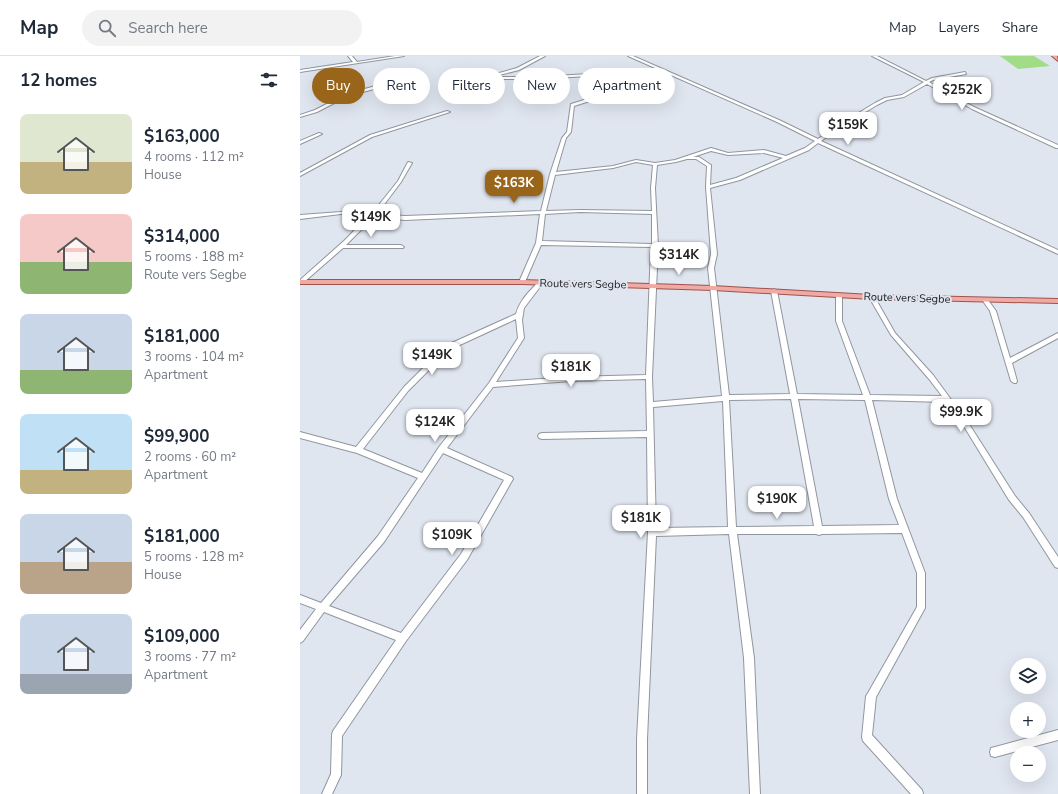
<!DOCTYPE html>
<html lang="en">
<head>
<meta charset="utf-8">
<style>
  :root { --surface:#fff; --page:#f2f2f3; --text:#1f2937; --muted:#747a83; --line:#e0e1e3; --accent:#98651a }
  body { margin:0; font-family:"Nunito Sans",sans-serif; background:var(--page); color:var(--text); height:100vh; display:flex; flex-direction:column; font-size:15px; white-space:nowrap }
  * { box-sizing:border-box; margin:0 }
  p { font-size:13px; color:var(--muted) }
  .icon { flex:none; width:22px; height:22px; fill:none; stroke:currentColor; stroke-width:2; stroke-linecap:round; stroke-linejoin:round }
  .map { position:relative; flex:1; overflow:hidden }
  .panel { display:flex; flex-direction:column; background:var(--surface); width:300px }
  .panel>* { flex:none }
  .guide { position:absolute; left:12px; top:12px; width:380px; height:36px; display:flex; gap:8px }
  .controls { position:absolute; left:710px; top:602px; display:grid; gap:8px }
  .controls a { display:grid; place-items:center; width:36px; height:36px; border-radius:50%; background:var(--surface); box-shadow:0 4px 16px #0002; font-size:20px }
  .price { position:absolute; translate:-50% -34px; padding:0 9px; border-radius:8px; background:#fff; color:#222; font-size:13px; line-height:26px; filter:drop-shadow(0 1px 2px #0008) }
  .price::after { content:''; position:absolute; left:50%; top:24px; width:12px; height:9px; margin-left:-6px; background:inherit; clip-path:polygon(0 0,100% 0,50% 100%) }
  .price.on { background:var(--accent); color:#fff }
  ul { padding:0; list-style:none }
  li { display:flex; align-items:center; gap:12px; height:100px; padding:0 20px }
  li span { display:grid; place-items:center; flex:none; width:112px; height:80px; border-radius:8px; color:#555 }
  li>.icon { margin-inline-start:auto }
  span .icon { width:48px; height:48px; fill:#fffc; stroke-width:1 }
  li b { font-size:17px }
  h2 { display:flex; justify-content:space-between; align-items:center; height:48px; padding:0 20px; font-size:17px }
  .tag { padding:0 14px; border-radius:18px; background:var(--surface); box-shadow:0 4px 16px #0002; font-size:14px; line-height:36px }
  .tag.on { background:var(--accent); color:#fff }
  header { display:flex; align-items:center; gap:24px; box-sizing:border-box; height:56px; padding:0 20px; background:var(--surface); border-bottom:1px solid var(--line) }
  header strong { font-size:19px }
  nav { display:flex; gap:22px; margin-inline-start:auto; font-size:14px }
  .search { width:280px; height:36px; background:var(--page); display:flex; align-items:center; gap:10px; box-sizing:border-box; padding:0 14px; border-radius:22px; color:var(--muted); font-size:15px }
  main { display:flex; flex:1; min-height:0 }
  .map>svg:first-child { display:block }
</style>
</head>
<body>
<header>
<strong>Map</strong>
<div class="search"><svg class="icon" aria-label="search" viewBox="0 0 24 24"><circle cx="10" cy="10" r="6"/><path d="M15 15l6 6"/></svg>Search here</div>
<nav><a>Map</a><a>Layers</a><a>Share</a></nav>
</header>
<main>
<section class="panel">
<h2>12 homes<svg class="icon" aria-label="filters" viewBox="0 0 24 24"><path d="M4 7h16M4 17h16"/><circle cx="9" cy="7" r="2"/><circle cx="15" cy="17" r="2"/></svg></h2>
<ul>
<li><span style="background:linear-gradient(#dfe7d0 60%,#c2b280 0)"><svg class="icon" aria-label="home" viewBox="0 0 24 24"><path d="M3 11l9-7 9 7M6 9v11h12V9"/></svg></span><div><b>$163,000</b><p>4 rooms · 112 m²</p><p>House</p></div></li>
<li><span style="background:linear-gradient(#f6c9c9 60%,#8fb573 0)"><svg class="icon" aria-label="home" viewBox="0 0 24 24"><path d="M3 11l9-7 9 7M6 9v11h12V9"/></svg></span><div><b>$314,000</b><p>5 rooms · 188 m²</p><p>Route vers Segbe</p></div></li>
<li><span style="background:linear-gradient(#c9d6e8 70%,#8fb573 0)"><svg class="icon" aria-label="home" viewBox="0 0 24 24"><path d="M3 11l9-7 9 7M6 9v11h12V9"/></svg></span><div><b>$181,000</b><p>3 rooms · 104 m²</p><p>Apartment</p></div></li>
<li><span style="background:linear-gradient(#bfe0f5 70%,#c2b280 0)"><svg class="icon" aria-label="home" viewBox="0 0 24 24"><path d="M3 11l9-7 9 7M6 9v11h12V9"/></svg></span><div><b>$99,900</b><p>2 rooms · 60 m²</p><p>Apartment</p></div></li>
<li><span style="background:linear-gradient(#c9d6e8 60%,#b9a48a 0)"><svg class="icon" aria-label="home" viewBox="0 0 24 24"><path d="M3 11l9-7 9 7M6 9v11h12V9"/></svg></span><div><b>$181,000</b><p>5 rooms · 128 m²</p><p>House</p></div></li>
<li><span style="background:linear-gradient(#c9d6e8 75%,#9aa5b1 0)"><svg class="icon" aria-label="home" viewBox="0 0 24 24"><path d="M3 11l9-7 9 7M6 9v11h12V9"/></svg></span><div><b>$109,000</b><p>3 rooms · 77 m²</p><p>Apartment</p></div></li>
</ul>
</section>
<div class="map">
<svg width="758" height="738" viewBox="0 0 758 738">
  <rect width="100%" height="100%" fill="#e0e6f0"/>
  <polygon fill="#a1dc86" points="700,0 734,0 750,10 718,13"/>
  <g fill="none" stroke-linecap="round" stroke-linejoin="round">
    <defs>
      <g id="minor">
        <polygon points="48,0 52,0 57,6 95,0 104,0 0,16 0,14 53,6"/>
        <path d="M240 0H245L219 14 192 21H237L289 18H314L326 21 354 19 358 18 360 19 344 28 274 50 271 76 266 82 256 116 313 110 336 104 355 107 375 104 411 92 428 97 464 94 486 100 505 92 515 85 477 66 328 0H333L479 64 518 83 537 70 575 47 585 42 602 39 624 26 572 0H577L626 25 632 22 665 16 666 18 633 24 629 26 674 51 758 89V92H756L672 53 627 28 604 41 587 44 577 49 539 72 521 85 758 194V198L518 87 509 94 440 124 410 132 417 198 414 212 429 339 490 338 471 235 474 233 477 235 497 338 563 339 536 265V240L539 238 542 240V265L570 339 642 340 629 323 591 279 569 241 570 240H574L595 277 633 319 669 368 715 440 729 457 758 501V512L755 511 723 461 709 444 665 372 645 346 572 344 597 443 625 517V552L576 641 572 679 622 734 623 738H611L563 685 562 681 566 640 568 637 617 551V517L602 477 522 478 519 479 516 478H437L454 602 460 738H450L444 602 429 478 356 480 347 683V738H337V683L348 476 347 381 242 383 239 382 238 380 239 378 242 377 347 375 346 323 271 325 193 331 147 392 212 421 213 423 167 504 106 585 42 680 41 719 32 738H22L31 718 32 679 33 675 96 584 24 556 3 585 0 587V574L16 553 0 547V539L21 547 78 480 118 422 57 397 0 382V376L56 391 104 331 145 290 216 258C219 245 229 236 238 226L240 225 243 227 224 252 222 264 224 282 196 326 271 321 346 319 351 191 241 189 225 226 222 228 220 227 219 226 236 187 240 158 105 164 74 161 46 189H101L104 191 103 192H43L3 227 0 228V224L45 184 75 153 41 158 0 163V159L41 156 78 150 98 125 108 106 112 107 101 126 77 158 105 160 241 155 250 118 262 82 267 76 271 48 342 26 351 21 326 23 314 20H289L237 23H183L181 22 217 12ZM411 95 428 99 464 97 483 102 436 122 410 129 411 109 399 101H393ZM387 103H396L407 110 406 131 411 198 408 212 422 340 353 346 352 321 358 190 355 132 357 109 376 106ZM336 106 353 109 351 132 352 155 280 154 246 155 255 119 313 112ZM280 156 352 158V188L242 185 245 158ZM216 263 218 282 189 327 139 391 122 417 63 393 108 335 149 294ZM491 343 514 470 436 471 429 344ZM498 343 565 344 589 443 599 469 522 470ZM423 345 428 471 356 472 353 351ZM143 397 204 424 161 498 101 577 29 550 84 486Z"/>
        <polygon points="99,17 102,18 74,33 48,40 17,56 0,61 0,59 15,54 46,38 72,31"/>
        <polygon points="147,55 150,56 72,81 0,120 0,117 70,79"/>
        <polygon points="19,77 22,78 0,88 0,85"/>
        <polygon points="686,243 688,244 696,255 710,302 758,277 758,282 712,307 717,325 716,327 714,327 711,325 690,255 683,245"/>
        <polygon points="758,674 758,684 695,701 691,700 690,696 691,692 695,691"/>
      </g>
      <g id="major">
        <polygon points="752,0 757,0 758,5"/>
        <polygon points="0,224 222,224 413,230 572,239 758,243 758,247 572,243 413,234 222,228 0,228"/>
      </g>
    </defs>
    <use href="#minor" stroke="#90969f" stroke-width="2"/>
    <use href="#major" stroke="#9e534c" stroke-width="2"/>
    <use href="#minor" fill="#fff" fill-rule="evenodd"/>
    <use href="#major" fill="#f0aaa3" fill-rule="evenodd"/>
  </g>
  <g text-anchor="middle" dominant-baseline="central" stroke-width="4" stroke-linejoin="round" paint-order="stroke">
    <g font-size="11" fill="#181a1d" stroke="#e0e6f0">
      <text transform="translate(283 228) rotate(1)">Route vers Segbe</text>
      <text transform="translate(607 242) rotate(2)">Route vers Segbe</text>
    </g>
  </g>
</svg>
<div class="controls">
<a><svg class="icon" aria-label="layers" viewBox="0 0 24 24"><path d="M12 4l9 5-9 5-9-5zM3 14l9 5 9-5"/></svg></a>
<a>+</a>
<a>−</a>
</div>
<b class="price" style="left:662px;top:55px">$252K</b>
<b class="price" style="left:548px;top:90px">$159K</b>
<b class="price on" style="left:214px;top:148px">$163K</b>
<b class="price" style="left:71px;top:182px">$149K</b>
<b class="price" style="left:379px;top:220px">$314K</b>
<b class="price" style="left:132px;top:320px">$149K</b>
<b class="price" style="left:271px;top:332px">$181K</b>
<b class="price" style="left:661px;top:377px">$99.9K</b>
<b class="price" style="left:135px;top:387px">$124K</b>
<b class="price" style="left:477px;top:464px">$190K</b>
<b class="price" style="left:341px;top:483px">$181K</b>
<b class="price" style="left:152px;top:500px">$109K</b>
<div class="guide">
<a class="tag on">Buy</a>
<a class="tag">Rent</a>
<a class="tag">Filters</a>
<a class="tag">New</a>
<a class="tag">Apartment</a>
</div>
</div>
</main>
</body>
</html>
